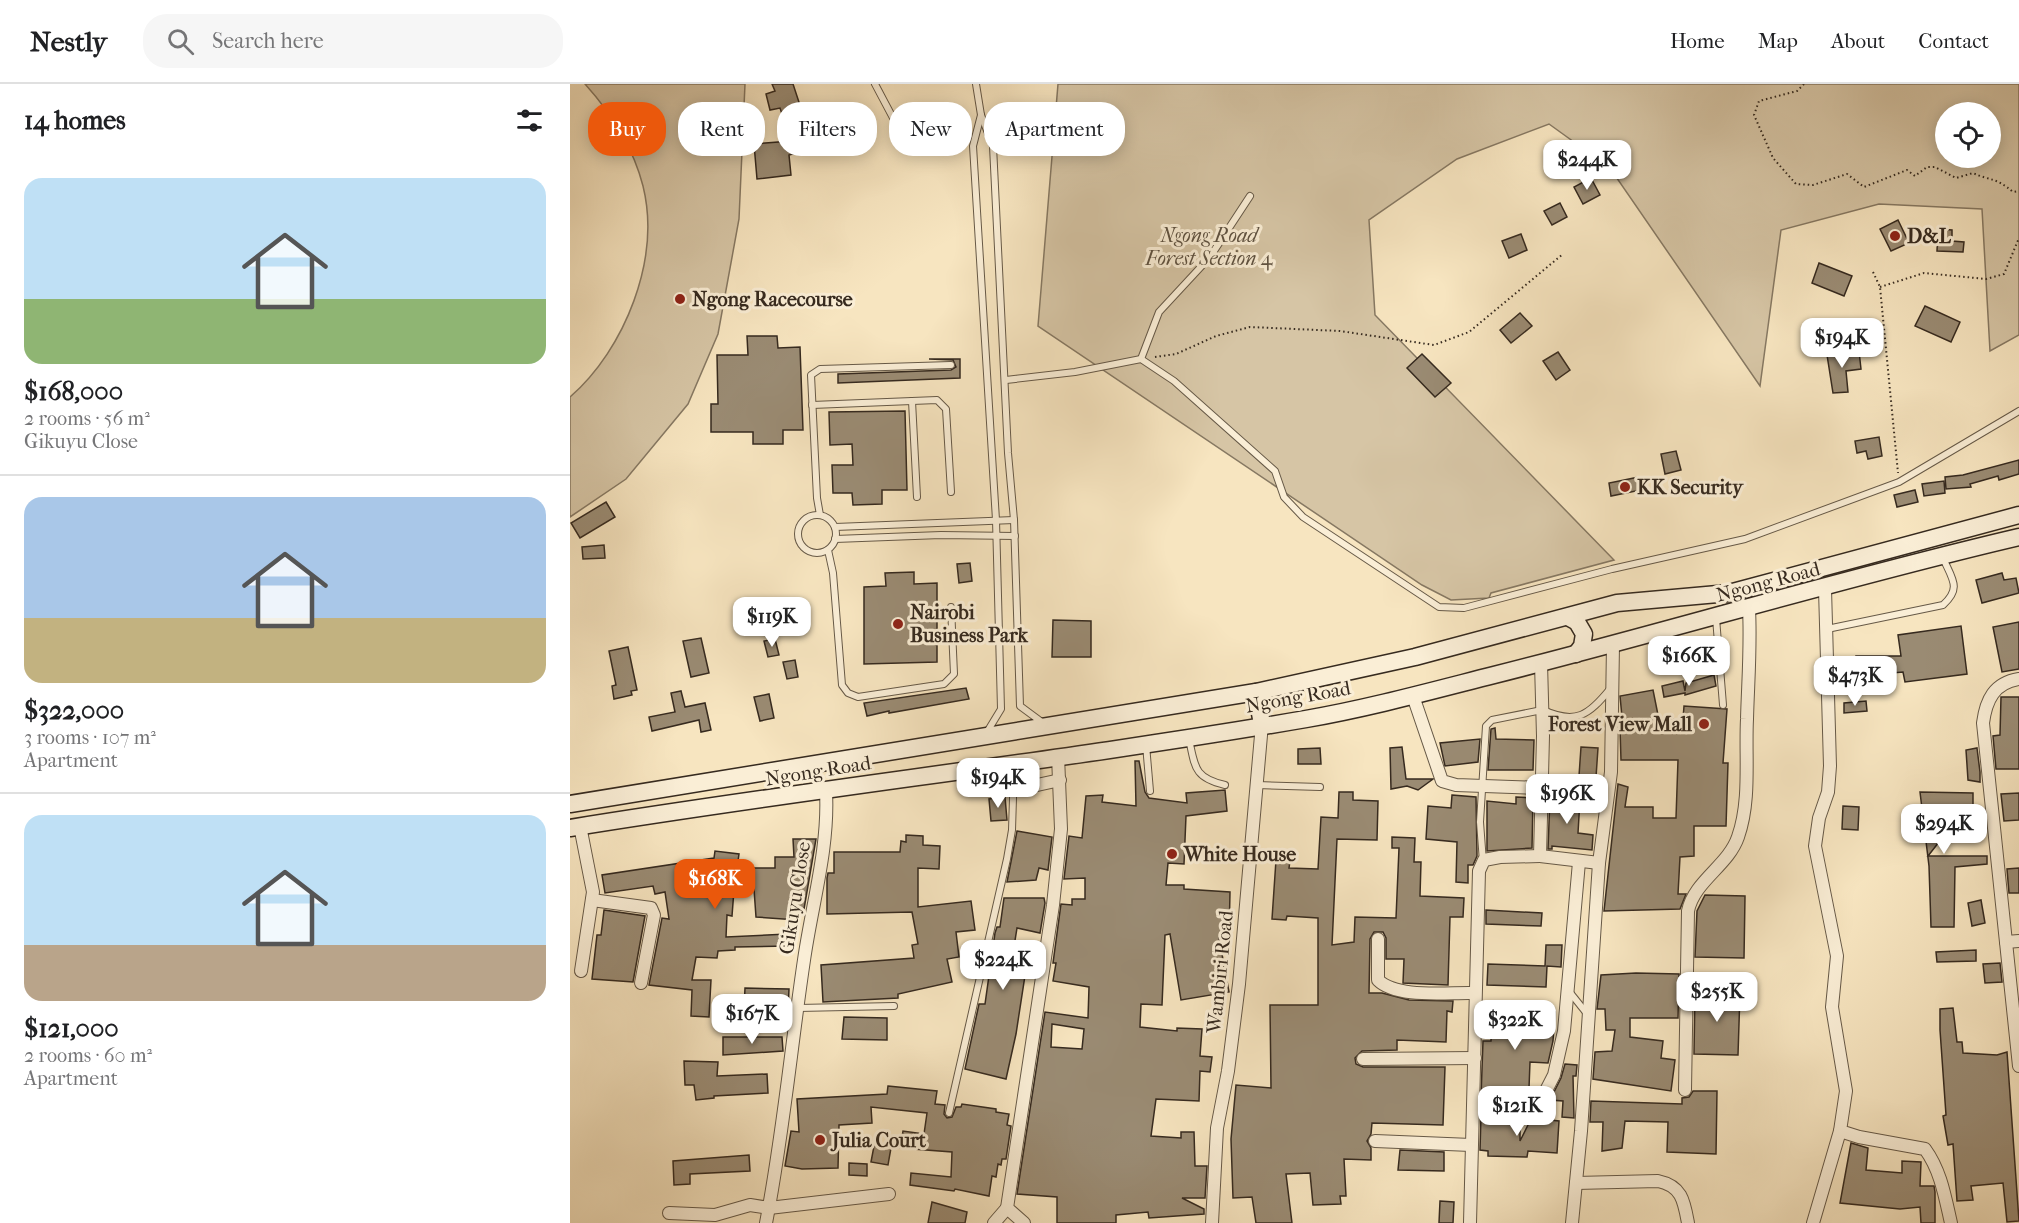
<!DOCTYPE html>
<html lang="en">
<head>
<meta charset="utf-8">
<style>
  :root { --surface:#fff; --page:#f6f6f6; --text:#202124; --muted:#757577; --line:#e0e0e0; --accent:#ea580c }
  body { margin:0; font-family:"IM FELL French Canon",serif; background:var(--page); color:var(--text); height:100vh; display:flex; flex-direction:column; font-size:22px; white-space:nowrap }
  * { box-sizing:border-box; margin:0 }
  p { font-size:20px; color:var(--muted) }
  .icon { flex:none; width:33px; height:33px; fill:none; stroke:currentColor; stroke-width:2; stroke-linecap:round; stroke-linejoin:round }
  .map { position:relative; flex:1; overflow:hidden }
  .sheet { display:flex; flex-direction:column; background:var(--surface); width:570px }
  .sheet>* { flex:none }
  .banner { position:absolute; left:18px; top:18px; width:570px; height:54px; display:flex; gap:12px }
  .fabs { position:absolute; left:1365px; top:18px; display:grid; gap:12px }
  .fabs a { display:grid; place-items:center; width:66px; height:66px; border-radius:50%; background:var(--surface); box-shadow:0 3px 15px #0003; font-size:30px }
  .price { position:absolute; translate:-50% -51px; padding:0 14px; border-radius:12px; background:#fff; color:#222; font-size:20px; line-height:39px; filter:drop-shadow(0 2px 3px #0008) }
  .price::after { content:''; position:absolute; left:50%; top:36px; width:18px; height:14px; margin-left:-9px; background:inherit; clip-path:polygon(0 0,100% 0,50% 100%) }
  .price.active { background:var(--accent); color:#fff }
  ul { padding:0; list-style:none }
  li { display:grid; align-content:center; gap:12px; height:318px; padding:0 24px }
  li+li { border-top:2px solid var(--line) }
  li span { display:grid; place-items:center; height:186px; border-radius:18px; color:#555 }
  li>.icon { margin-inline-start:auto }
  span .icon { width:108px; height:108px; fill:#fffc; stroke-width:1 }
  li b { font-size:26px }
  h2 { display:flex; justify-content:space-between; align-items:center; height:72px; padding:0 24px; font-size:26px }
  .tag { padding:0 21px; border-radius:24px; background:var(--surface); box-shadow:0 3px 15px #0003; font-size:21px; line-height:54px }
  .tag.active { background:var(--accent); color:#fff }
  header { display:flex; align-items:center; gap:36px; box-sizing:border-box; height:84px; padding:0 30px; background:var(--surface); border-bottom:2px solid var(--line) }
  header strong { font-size:28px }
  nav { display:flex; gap:33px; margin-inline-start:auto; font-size:21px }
  .search { width:420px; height:54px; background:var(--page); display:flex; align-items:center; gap:15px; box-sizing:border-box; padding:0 21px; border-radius:24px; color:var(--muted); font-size:22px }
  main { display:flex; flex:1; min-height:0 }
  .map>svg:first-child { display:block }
</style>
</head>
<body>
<header>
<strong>Nestly</strong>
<div class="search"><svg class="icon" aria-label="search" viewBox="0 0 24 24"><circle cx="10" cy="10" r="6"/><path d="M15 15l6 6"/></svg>Search here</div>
<nav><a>Home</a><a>Map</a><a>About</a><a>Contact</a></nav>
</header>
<main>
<section class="sheet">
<h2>14 homes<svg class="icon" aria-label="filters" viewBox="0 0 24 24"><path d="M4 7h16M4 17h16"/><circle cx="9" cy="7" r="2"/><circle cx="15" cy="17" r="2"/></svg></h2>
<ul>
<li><span style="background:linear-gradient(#bfe0f5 65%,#8fb573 0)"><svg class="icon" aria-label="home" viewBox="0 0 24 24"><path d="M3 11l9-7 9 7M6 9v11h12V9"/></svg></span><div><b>$168,000</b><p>2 rooms · 56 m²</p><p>Gikuyu Close</p></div></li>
<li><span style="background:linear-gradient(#a9c7e8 65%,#c2b280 0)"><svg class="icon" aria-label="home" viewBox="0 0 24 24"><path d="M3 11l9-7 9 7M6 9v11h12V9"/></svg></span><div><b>$322,000</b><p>3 rooms · 107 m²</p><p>Apartment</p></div></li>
<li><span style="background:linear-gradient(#bfe0f5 70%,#b9a48a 0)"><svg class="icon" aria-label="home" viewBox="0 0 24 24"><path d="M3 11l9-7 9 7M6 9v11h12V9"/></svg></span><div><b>$121,000</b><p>2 rooms · 60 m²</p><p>Apartment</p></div></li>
</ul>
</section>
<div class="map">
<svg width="1449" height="1139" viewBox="0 0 1449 1139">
  <rect width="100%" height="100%" fill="#f7e5c0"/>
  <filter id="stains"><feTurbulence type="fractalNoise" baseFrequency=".00333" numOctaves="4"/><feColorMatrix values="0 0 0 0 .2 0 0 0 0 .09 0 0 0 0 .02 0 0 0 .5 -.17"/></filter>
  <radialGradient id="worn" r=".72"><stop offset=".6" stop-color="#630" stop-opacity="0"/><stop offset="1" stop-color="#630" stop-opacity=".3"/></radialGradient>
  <g fill="#d6c5a5" stroke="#867862" stroke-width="1.5" fill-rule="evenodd">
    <path d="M15 0H175L169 135 148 250 118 320 56 395 0 433V313C55 265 91 175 73 102 63 63 42 30 15 0Z"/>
    <path d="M488 0H1449V251L1420 267 1412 125 1309 120 1211 146 1190 302 1040 84 979 40 887 75 799 136 805 231 1044 476 921 509 919 514 881 516 852 501 468 242ZM1376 28H1420V74H1376Z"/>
  </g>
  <g fill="#9a8b73" stroke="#362a1f" stroke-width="1.5" fill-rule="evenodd">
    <polygon points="202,0 223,0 244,64 219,71 221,91 187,95 184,60 221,57 210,24 200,26 196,10 205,7"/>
    <polygon points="1021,94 1030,111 1013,120 1004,103"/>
    <polygon points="990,119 997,133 982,141 974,127"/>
    <polygon points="1328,136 1339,159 1321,167 1310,145"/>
    <polygon points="1368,145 1382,146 1382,157 1394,158 1393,168 1367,167"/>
    <polygon points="951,150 957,166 939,174 932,157"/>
    <polygon points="1249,179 1282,192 1274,212 1242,199"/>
    <polygon points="1355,222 1390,238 1381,258 1345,242"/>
    <polygon points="950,229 962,242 941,259 930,246"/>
    <polygon points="177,252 207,252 208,264 230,263 233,346 213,346 213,360 183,360 183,348 141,348 141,320 148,320 147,271 178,271"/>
    <polygon points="1289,267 1291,285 1276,287 1278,308 1263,309 1257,271"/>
    <polygon points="988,268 1000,286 986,296 973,277"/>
    <polygon points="852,270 881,299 865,313 837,284"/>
    <polygon points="359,275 390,275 390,294 268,299 268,290 381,286 386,283 383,276"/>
    <polygon points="335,327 337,406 312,406 312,420 283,421 282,409 263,409 262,381 283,381 282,360 260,361 259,328"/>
    <polygon points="1309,353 1312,372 1298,375 1296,367 1287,369 1285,357"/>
    <polygon points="1106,367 1111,386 1095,390 1091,370"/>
    <polygon points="1449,376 1449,390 1429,396 1428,392 1400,400 1401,403 1376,405 1375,393 1393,391"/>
    <polygon points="1069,393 1071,406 1041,412 1039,399"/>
    <polygon points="1374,397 1375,409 1354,412 1352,400"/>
    <polygon points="1345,406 1348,418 1327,423 1324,411"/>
    <polygon points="36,418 45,433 10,454 1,439"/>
    <polygon points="34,461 35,474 13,475 12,463"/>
    <polygon points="400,479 402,497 389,499 387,480"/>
    <polygon points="344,488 344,500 367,499 367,578 294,580 294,503 316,502 315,489"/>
    <polygon points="1432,489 1434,496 1446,494 1449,509 1412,519 1406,496"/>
    <polygon points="483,536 521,537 521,573 482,573"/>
    <polygon points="1449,538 1449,585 1432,588 1423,543"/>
    <polygon points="1391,542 1397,590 1335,598 1333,588 1299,591 1300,608 1288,609 1286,572 1331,572 1328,551"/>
    <polygon points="131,554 139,589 121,593 113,557"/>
    <polygon points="205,555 209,571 198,573 194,557"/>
    <polygon points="58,563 67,606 61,607 62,611 44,615 42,602 46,601 39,567"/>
    <polygon points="225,576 228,593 217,595 213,578"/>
    <polygon points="1144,591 1146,602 1115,611 1115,609 1094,613 1092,602 1113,597 1115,607 1116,599"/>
    <polygon points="396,604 399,615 319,629 319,627 297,632 294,619"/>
    <polygon points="1083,606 1089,636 1113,635 1114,622 1157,625 1153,679 1158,679 1156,742 1124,742 1124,772 1110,773 1108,810 1116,810 1110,825 1034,827 1048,700 1058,703 1055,723 1083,723 1083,734 1106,734 1108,676 1051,676 1050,644 1053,643 1050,612"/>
    <polygon points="111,607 115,623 135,619 141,646 131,648 129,636 82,647 79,633 105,628 101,609"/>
    <polygon points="199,610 204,634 190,637 184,613"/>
    <polygon points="1431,613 1449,613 1449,685 1426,685 1423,652 1430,651"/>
    <polygon points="1296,617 1297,627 1274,629 1274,619"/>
    <polygon points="925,644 926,655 964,656 963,686 918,686 921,645"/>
    <polygon points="910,655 908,678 875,682 870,659"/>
    <polygon points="832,663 836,695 863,695 848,706 837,702 821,705 820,664"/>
    <polygon points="1011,663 1028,664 1026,693 1009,692"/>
    <polygon points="750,664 751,680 728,680 728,665"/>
    <polygon points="1407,664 1410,688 1410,698 1398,696 1396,666"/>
    <path d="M565 677H569L575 708 579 714 617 719 616 709 655 706 657 727 616 732 614 780 598 779 596 801H614V805L660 808 659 854H649L659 908 611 916 600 850 595 851 592 921 571 920 570 943 607 947V944L632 945 630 972 642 973 640 988 630 987 629 1017 586 1015 581 1052 611 1054V1048H624L625 1082H637L635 1114H612L634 1125V1130L579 1134 578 1128 546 1131V1139H487V1113L447 1110 475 928 518 934 519 903 483 897 486 879H483L491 820 502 821V815H515V794L494 795 499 752 512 754 516 712 533 711 532 718 566 722ZM482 940 514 945 512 965 481 963Z"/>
    <polygon points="769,708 783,708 783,716 808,717 807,756 767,755 762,861 784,858 785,833 826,834 829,764 822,764 822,753 845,754 844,778 851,778 850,812 894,814 893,833 880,833 878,901 833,899 834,875 816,875 816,854 813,848 804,848 800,855 799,909 812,909 839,916 883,917 882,928 877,927 876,958 827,956 827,966 792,967 785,974 786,980 793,983 875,983 873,1041 802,1039 801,1050 797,1057 801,1064 801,1076 774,1075 776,1112 770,1112 771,1120 743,1121 740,1089 716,1090 722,1139 686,1139 682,1113 663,1114 661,1055 666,1001 701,1004 700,921 748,921 748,834 717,832 716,836 702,835 706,776 720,777 719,784 748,785 751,733 768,734"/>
    <polygon points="1350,708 1403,709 1403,723 1375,722 1376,749 1358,772 1417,772 1417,780 1385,783 1384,843 1361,843 1359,782"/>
    <polygon points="1449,709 1449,736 1434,737 1431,710"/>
    <polygon points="882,711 906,713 907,772 903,781 898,781 898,799 886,798 887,758 856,755 858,722 881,724"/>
    <polygon points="435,713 437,736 421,737 419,715"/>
    <polygon points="946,713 963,714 962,764 917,767 917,717 946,720"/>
    <polygon points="980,713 1010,715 1008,749 1023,751 1022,766 982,762 982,765 978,765"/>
    <polygon points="1273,722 1289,723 1288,746 1272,745"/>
    <polygon points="447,747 482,753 478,786 469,784 466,796 437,798"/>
    <polygon points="336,751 353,752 353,761 370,762 369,785 348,784 348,823 401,817 405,846 386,848 389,873 377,875 382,898 328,910 328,914 253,918 251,881 344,874 342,861 348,860 342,828 257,830 257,794 258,789 264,789 264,768 330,768 331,757 336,758"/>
    <polygon points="223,755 246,755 233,831 227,831 227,836 186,833 184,805 164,806 162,832 157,831 156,853 217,850 218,862 165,863 165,866 148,867 147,874 126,873 122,896 141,896 139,933 121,932 122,906 79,901 92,834 99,835 95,808 85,810 83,802 35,809 32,791 144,774 145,767 169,770 167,784 205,784 205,773 224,773"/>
    <polygon points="1449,784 1449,809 1439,809 1437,785"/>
    <polygon points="1135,811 1175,812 1174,874 1125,873 1127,827"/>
    <polygon points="434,814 474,814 475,819 470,849 447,844 441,882 456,885 446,950 436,995 395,985 409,920 415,920 425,849 427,843 430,843"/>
    <polygon points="1411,816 1415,839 1402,842 1398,819"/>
    <polygon points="34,826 75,832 63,898 22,895 27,851 31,851"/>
    <polygon points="916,826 972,829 971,842 916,840"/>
    <polygon points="976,861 992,861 991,883 977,882 976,903 917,901 918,880 975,882"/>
    <polygon points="1406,866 1406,877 1367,878 1366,868"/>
    <polygon points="1430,879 1432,898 1415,899 1413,880"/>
    <polygon points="1066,889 1109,890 1108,934 1060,934 1060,953 1093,957 1091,974 1105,976 1101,1007 1023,995 1025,968 1042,967 1045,946 1036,946 1035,925 1027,925 1031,891"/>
    <polygon points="175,904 219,905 218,927 174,926"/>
    <polygon points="1125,908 1170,909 1168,971 1124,970"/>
    <polygon points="1383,924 1387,958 1392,958 1393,969 1427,971 1437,968 1449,1137 1437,1138 1433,1099 1401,1102 1403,1116 1387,1117 1383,1060 1378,1061 1373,1032 1376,1031 1370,946 1370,925"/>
    <polygon points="922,926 985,928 983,957 978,979 960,978 959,1004 951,1004 951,1015 911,1013 913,957 921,957"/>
    <polygon points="274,933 317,934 317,956 272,955"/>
    <polygon points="153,953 212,953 213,967 153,971"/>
    <polygon points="114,977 148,978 147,992 197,990 198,1009 144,1012 144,1014 126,1016 124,1001 115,1001"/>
    <polygon points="995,980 1007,981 1006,992 1003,992 1004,1034 992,1033 993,1017 980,1016 991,994"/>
    <polygon points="318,1002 367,1007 365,1020 375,1021 374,1030 377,1034 382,1033 386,1023 391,1023 392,1020 426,1025 426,1028 439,1030 437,1041 441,1042 436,1075 432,1075 431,1081 428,1080 426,1093 422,1092 419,1112 385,1105 384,1107 340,1101 341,1089 381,1093 382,1068 330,1064 333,1047 354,1050 357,1029 301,1023 302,1039 269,1041 268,1084 232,1085 215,1082 221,1047 229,1048 227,1015 317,1010"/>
    <polygon points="1123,1007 1147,1007 1146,1070 1097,1068 1098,1038 1055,1037 1052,1064 1032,1067 1033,1038 1020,1038 1021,1017 1112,1020 1112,1014 1119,1013"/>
    <polygon points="911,1032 950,1034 950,1057 959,1039 967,1039 970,1035 989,1037 987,1069 958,1067 957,1073 918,1072 918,1067 910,1066"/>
    <polygon points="1281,1059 1298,1064 1296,1086 1332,1089 1332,1077 1351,1078 1350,1102 1364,1102 1365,1108 1365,1139 1351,1139 1350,1123 1330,1125 1270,1119"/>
    <polygon points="304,1062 321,1064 318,1081 301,1078"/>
    <polygon points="830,1066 874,1068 874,1087 828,1086"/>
    <polygon points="179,1071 180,1087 120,1090 120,1100 104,1101 103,1077"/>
    <polygon points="279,1079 297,1080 297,1092 279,1091"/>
    <polygon points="870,1117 884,1118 883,1139 869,1139"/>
    <polygon points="362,1118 397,1128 395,1139 358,1139"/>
  </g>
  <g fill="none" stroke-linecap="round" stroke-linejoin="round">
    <defs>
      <g id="lane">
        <polyline points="305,0 331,49"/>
        <polyline points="406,0 411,31 423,62 438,369 444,436 450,622 473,639"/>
        <polyline points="411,31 403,62 426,436 431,625 417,648"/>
        <polyline points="571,275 589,228 640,173 680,112"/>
        <polyline points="436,296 505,288 571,275 604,297 705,387 714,413 733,433 869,523 894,524 1042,485 1175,455 1329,398 1449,327"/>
        <polyline points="342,317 347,413"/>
        <polyline points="242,321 367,316 376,325 381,408"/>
        <circle cx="247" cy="450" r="19"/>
        <polyline points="250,431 247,414 241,291 250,285 381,281"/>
        <polyline points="265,443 444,436"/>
        <polyline points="265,455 371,451 445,452"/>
        <polyline points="258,466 263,489 272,601 278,609 288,613 374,600 384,590 381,523"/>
        <polyline points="1146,534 1153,621"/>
        <path d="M1257 545 1373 521C1392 504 1382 495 1373 474"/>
        <path d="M973 626C1006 641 1019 631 1040 605"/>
        <path d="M619 655C625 683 624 694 655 701"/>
        <polyline points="576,661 580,707"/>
        <polyline points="687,701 750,703"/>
        <polyline points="913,778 910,738 916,642 922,636 972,626"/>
        <polyline points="998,906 1018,931"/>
        <polyline points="228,924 324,922"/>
        <polyline points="379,1029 437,775 442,746 444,682"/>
      </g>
      <g id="street">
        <path d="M1255 505 1260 682 1258 708 1249 734 1245 762 1267 872 1262 923 1276 1007 1270 1047 1289 1053 1355 1065C1371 1087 1375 1113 1381 1139"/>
        <polyline points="971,579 973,652 970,772 1029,779"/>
        <path d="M1449 595C1424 599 1416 616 1413 639L1449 982"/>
        <polyline points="843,612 872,697 886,701 972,704"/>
        <polyline points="444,706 490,696"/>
        <polyline points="10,742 23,808 11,887"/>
        <polyline points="22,816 81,824 84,831 71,899"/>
        <path d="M808 855V896C827 915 878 908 905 909"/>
        <polyline points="1436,858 1449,857"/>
        <polyline points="793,975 905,974"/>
        <path d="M1115 1006 1118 827C1124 797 1158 782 1168 753 1181 716 1175 673 1177 635 1178 598 1181 562 1179 525"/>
        <polyline points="963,1032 984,991 994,947 1009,778"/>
        <polyline points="805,1057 901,1061"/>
        <path d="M1006 1099 1088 1097C1112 1102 1114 1117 1118 1139"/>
        <polyline points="99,1129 145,1131 180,1121 199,1124 319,1110"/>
        <path d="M196 1139C213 1052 221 963 234 876 242 820 259 764 256 708"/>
        <polyline points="424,1139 437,1124"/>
        <polyline points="454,1139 437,1124 483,821 491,745 488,672"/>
        <polyline points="642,1139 647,1044 658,987 669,900 692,640"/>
        <polyline points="900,1139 909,787 914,776 930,773 970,772"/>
        <polyline points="1002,1139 1011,1047 1029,779 1041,688 1043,561"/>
        <polyline points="1243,1139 1270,1047"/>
      </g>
      <g id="secondary">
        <polyline points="998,533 1007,538 1014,550 1012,562 1006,570"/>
        <polyline points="686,608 692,640"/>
        <polyline points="0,720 686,608 845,573 1047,519 1159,509 1449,431"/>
        <path d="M0 744C245 704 491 677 736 635 799 624 861 607 924 591 1099 547 1273 494 1449 453"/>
      </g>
    </defs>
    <use href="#lane" stroke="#665947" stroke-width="8"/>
    <use href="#street" stroke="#665947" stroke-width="14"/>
    <use href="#secondary" stroke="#362a1f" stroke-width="19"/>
    <g stroke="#362a1f" stroke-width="2" stroke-dasharray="1.5 3" stroke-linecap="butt">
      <path d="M1234 0 1227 7 1189 17 1184 31 1203 74 1226 100 1243 101 1277 90 1294 103 1337 86 1345 92 1357 83H1365L1386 94 1403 89C1420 97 1426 93 1443 108L1449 107"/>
      <polyline points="1303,188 1310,203 1328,389"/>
      <polyline points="1310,203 1354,189 1416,195 1434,190 1449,154"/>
      <polyline points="585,273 606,270 646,252 680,243 770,247 864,261 899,248 993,170"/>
    </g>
    <use href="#lane" stroke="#faeed6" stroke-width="6"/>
    <use href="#street" stroke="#faeed6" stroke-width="12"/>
    <use href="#secondary" stroke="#faeed6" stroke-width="16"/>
  </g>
  <g fill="#8f2418" stroke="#faeed6" stroke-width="2">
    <circle cx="1325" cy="152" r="6"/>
    <circle cx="110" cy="215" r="6"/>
    <circle cx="1055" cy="403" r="6"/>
    <circle cx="328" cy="540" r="6"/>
    <circle cx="1134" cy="640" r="6"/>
    <circle cx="602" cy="770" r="6"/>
    <circle cx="250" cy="1056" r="6"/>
  </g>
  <g text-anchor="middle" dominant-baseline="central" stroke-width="6" stroke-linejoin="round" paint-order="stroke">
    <g font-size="20" font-style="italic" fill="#5e5140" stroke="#faeed6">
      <text x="639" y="151">Ngong Road<tspan x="639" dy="23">Forest Section 4</tspan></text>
    </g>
    <g font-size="20" font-weight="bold" fill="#362a1f" stroke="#faeed6" text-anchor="start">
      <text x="1337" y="152">D&amp;L</text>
      <text x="122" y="215">Ngong Racecourse</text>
      <text x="1067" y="403">KK Security</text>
      <text x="340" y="528">Nairobi<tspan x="340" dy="23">Business Park</tspan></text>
      <text x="1122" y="640" text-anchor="end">Forest View Mall</text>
      <text x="614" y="770">White House</text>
      <text x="262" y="1056">Julia Court</text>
    </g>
    <g font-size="20" fill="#362a1f" stroke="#faeed6">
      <text transform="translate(1198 498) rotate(-15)">Ngong Road</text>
      <text transform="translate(728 613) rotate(-10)">Ngong Road</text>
      <text transform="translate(248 687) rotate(-9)">Ngong Road</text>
      <text transform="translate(225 814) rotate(-81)">Gikuyu Close</text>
      <text transform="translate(650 888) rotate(-84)">Wambiri Road</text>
    </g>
  </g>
  <rect width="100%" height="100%" filter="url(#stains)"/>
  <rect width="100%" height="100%" fill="url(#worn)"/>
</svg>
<div class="fabs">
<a><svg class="icon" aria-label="locate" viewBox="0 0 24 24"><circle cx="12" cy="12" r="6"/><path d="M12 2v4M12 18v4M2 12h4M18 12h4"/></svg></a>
</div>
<b class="price" style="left:1017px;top:107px">$244K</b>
<b class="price" style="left:1272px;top:285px">$194K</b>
<b class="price" style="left:202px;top:564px">$119K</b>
<b class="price" style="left:1119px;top:603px">$166K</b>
<b class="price" style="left:1285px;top:623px">$473K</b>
<b class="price" style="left:428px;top:725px">$194K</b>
<b class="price" style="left:997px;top:741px">$196K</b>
<b class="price" style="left:1374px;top:771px">$294K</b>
<b class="price active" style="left:145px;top:826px">$168K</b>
<b class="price" style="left:433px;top:907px">$224K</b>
<b class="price" style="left:1147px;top:939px">$255K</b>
<b class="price" style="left:182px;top:961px">$167K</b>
<b class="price" style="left:945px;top:967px">$322K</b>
<b class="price" style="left:947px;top:1053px">$121K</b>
<div class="banner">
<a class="tag active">Buy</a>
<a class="tag">Rent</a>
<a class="tag">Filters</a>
<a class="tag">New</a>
<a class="tag">Apartment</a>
</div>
</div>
</main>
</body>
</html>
